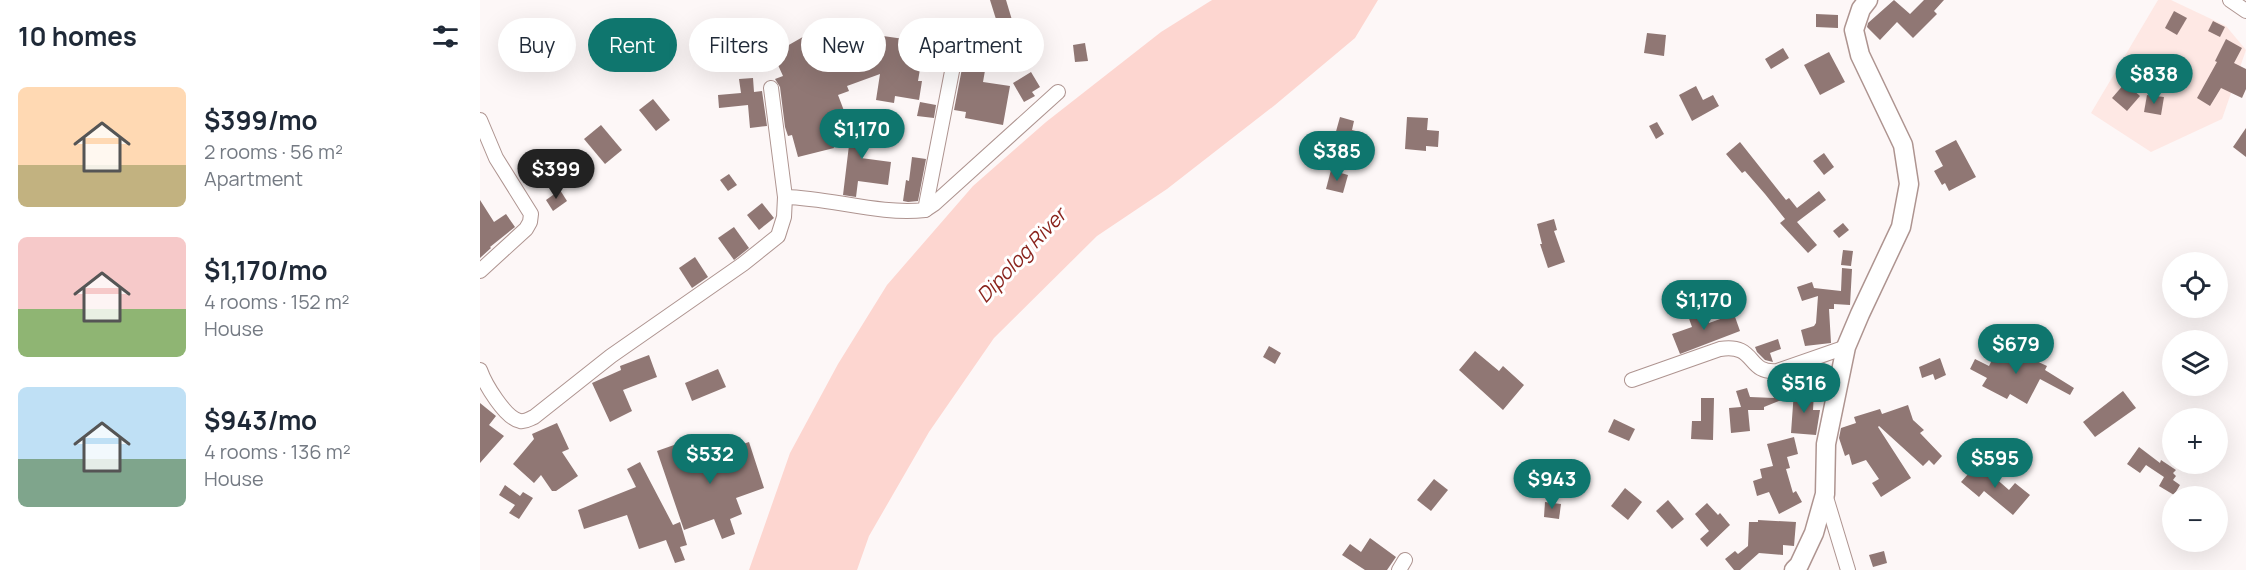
<!DOCTYPE html>
<html lang="en">
<head>
<meta charset="utf-8">
<style>
  :root { --surface:#fff; --page:#f2f2f3; --text:#1f2937; --muted:#747a83; --accent:#0f766e }
  body { margin:0; font-family:Manrope,sans-serif; background:var(--page); color:var(--text); height:100vh; display:flex; flex-direction:column; font-size:22px; white-space:nowrap }
  * { box-sizing:border-box; margin:0 }
  p { font-size:20px; color:var(--muted) }
  .icon { flex:none; width:33px; height:33px; fill:none; stroke:currentColor; stroke-width:2; stroke-linecap:round; stroke-linejoin:round }
  .map { position:relative; flex:1; overflow:hidden }
  .panel { display:flex; flex-direction:column; background:var(--surface); width:480px }
  .panel>* { flex:none }
  .top-card { position:absolute; left:18px; top:18px; width:570px; height:54px; display:flex; gap:12px }
  .fabs { position:absolute; left:1682px; top:252px; display:grid; gap:12px }
  .fabs a { display:grid; place-items:center; width:66px; height:66px; border-radius:50%; background:var(--surface); box-shadow:0 6px 24px #0002; font-size:30px }
  .price { position:absolute; translate:-50% -51px; padding:0 14px; border-radius:21px; background:var(--accent); color:#fff; font-size:20px; line-height:39px; filter:drop-shadow(0 2px 3px #0008) }
  .price::after { content:''; position:absolute; left:50%; top:36px; width:18px; height:14px; margin-left:-9px; background:inherit; clip-path:polygon(0 0,100% 0,50% 100%) }
  .price.selected { background:#222; color:#fff }
  ul { padding:0; list-style:none }
  li { display:flex; align-items:center; gap:18px; height:150px; padding:0 18px }
  li span { display:grid; place-items:center; flex:none; width:168px; height:120px; border-radius:9px; color:#555 }
  li>.icon { margin-inline-start:auto }
  span .icon { width:72px; height:72px; fill:#fffc; stroke-width:1 }
  li b { font-size:26px }
  h2 { display:flex; justify-content:space-between; align-items:center; height:72px; padding:0 18px; font-size:26px }
  .chip { padding:0 21px; border-radius:27px; background:var(--surface); box-shadow:0 6px 24px #0002; font-size:21px; line-height:54px }
  .chip.selected { background:var(--accent); color:#fff }
  main { display:flex; flex:1; min-height:0 }
  .map>svg:first-child { display:block }
</style>
</head>
<body>
<main>
<section class="panel">
<h2>10 homes<svg class="icon" aria-label="filters" viewBox="0 0 24 24"><path d="M4 7h16M4 17h16"/><circle cx="9" cy="7" r="2"/><circle cx="15" cy="17" r="2"/></svg></h2>
<ul>
<li><span style="background:linear-gradient(#ffd9b3 65%,#c2b280 0)"><svg class="icon" aria-label="home" viewBox="0 0 24 24"><path d="M3 11l9-7 9 7M6 9v11h12V9"/></svg></span><div><b>$399/mo</b><p>2 rooms · 56 m²</p><p>Apartment</p></div></li>
<li><span style="background:linear-gradient(#f6c9c9 60%,#8fb573 0)"><svg class="icon" aria-label="home" viewBox="0 0 24 24"><path d="M3 11l9-7 9 7M6 9v11h12V9"/></svg></span><div><b>$1,170/mo</b><p>4 rooms · 152 m²</p><p>House</p></div></li>
<li><span style="background:linear-gradient(#bfe0f5 60%,#7fa58c 0)"><svg class="icon" aria-label="home" viewBox="0 0 24 24"><path d="M3 11l9-7 9 7M6 9v11h12V9"/></svg></span><div><b>$943/mo</b><p>4 rooms · 136 m²</p><p>House</p></div></li>
</ul>
</section>
<div class="map">
<svg width="1766" height="570" viewBox="0 0 1766 570">
  <rect width="100%" height="100%" fill="#fdf7f7"/>
  <polygon fill="#fee8e4" points="1678,0 1691,0 1746,26 1766,50 1742,119 1671,152 1611,113"/>
  <polygon fill="#fdd6d0" points="732,0 898,0 875,38 795,105 687,189 617,236 514,338 449,432 389,536 377,570 269,570 310,453 358,364 407,285 493,186 566,122 681,32"/>
  <g fill="#907774">
    <polygon points="510,0 526,0 535,30 521,35"/>
    <polygon points="1414,0 1430,14 1444,0 1464,0 1454,11 1457,14 1433,38 1417,22 1400,40 1387,27 1388,23"/>
    <polygon points="1694,11 1707,18 1697,35 1685,28"/>
    <polygon points="1336,14 1358,15 1358,28 1336,27"/>
    <polygon points="365,19 383,56 388,25 398,26 396,35 424,39 421,54 442,57 438,81 442,81 439,100 415,96 414,103 396,100 400,74 367,86 369,91 358,95 366,116 348,123 354,148 318,157 312,135 308,136 305,127 300,87 295,79 303,76 293,54 349,22 351,26"/>
    <polygon points="1733,21 1745,27 1740,37 1728,31"/>
    <polygon points="486,29 500,32 496,57 507,59 503,82 530,86 523,125 485,118 486,112 474,110 484,58 481,50"/>
    <polygon points="1167,33 1186,35 1184,56 1164,53"/>
    <polygon points="1746,39 1762,48 1754,63 1766,69 1766,89 1762,98 1741,88 1730,106 1717,98 1737,62 1735,61"/>
    <polygon points="605,43 608,61 595,62 593,45"/>
    <polygon points="452,45 471,48 466,54 464,65 450,63"/>
    <polygon points="1303,48 1309,58 1291,69 1285,59"/>
    <polygon points="1349,52 1365,82 1340,95 1324,65"/>
    <polygon points="551,72 560,87 552,92 555,96 544,102 533,83"/>
    <polygon points="273,78 274,92 282,91 287,126 270,128 268,105 239,108 238,95 261,93 259,79"/>
    <polygon points="1645,83 1660,96 1647,111 1632,98"/>
    <polygon points="1216,86 1223,100 1233,95 1239,106 1212,121 1199,95"/>
    <polygon points="1667,95 1684,97 1681,115 1664,112"/>
    <polygon points="173,99 190,120 176,131 159,110"/>
    <polygon points="440,102 456,105 454,118 437,116"/>
    <polygon points="373,112 389,114 387,130 384,130 381,158 411,162 408,185 378,181 376,197 363,195"/>
    <polygon points="860,117 874,121 872,130 884,133 881,146 870,143 871,139 855,135"/>
    <polygon points="927,117 948,118 947,130 959,131 958,147 946,146 946,151 925,149"/>
    <polygon points="1177,122 1184,134 1176,139 1169,126"/>
    <polygon points="121,125 142,150 125,164 104,139"/>
    <polygon points="1766,128 1766,157 1753,147"/>
    <polygon points="1476,140 1496,177 1469,191 1465,183 1462,185 1454,171 1463,166 1455,151"/>
    <polygon points="1260,142 1306,200 1309,198 1317,208 1339,191 1346,200 1317,222 1337,245 1328,253 1300,223 1305,219 1285,194 1265,171 1262,173 1246,154"/>
    <polygon points="1344,153 1354,167 1344,175 1333,161"/>
    <polygon points="432,157 446,159 438,201 428,202 423,201 426,180 429,181"/>
    <polygon points="77,163 86,175 77,183 67,171"/>
    <polygon points="851,170 868,175 863,193 846,189"/>
    <polygon points="249,174 257,185 248,191 240,180"/>
    <polygon points="80,190 87,201 73,211 66,200"/>
    <polygon points="0,200 14,222 26,214 35,227 10,247 11,248 0,258"/>
    <polygon points="282,203 294,218 279,230 267,215"/>
    <polygon points="1074,219 1077,230 1074,231 1085,262 1068,268 1060,244 1062,244 1057,224"/>
    <polygon points="1363,223 1369,230 1359,238 1353,231"/>
    <polygon points="254,227 269,248 254,260 238,238"/>
    <polygon points="1363,250 1373,251 1371,266 1361,265"/>
    <polygon points="215,257 228,277 212,288 199,268"/>
    <polygon points="1362,268 1372,269 1370,305 1354,304 1354,309 1349,309 1351,343 1325,346 1321,330 1334,326 1336,323 1338,296 1322,301 1317,287 1332,282 1334,288 1361,291"/>
    <polygon points="1223,307 1229,323 1254,314 1260,331 1200,354 1192,334 1212,327 1207,313"/>
    <polygon points="1298,339 1301,349 1290,353 1293,362 1285,360 1277,352 1275,347"/>
    <polygon points="1520,344 1567,366 1565,370 1594,388 1590,395 1560,379 1547,404 1530,394 1527,399 1502,386 1507,378 1490,369 1495,359 1509,366"/>
    <polygon points="789,346 801,353 795,364 783,357"/>
    <polygon points="995,351 1019,371 1023,366 1044,385 1023,410 979,370"/>
    <polygon points="169,355 177,377 143,390 152,411 130,422 112,383 141,370 140,366"/>
    <polygon points="1460,358 1466,375 1455,380 1453,374 1442,378 1439,367"/>
    <polygon points="238,369 246,387 212,401 205,383"/>
    <polygon points="1302,379 1309,397 1284,407 1284,410 1268,410 1270,431 1251,433 1249,408 1261,407 1256,391 1267,388 1270,397 1294,398 1287,380"/>
    <polygon points="1314,391 1334,393 1333,410 1340,410 1336,435 1311,433"/>
    <polygon points="1643,391 1656,408 1615,437 1603,422"/>
    <polygon points="1221,398 1234,398 1233,440 1211,439 1212,421 1221,421"/>
    <polygon points="0,403 16,416 9,425 24,436 0,463"/>
    <polygon points="1428,405 1433,420 1444,430 1440,433 1462,456 1454,465 1449,460 1443,466 1399,426 1398,427 1431,478 1401,497 1392,483 1399,479 1386,460 1372,465 1369,454 1365,456 1359,438 1361,428 1376,423 1374,417 1400,409 1402,414"/>
    <polygon points="1134,419 1155,429 1149,441 1128,432"/>
    <polygon points="77,423 89,449 82,452 98,476 76,491 72,491 61,475 54,483 33,464 54,439 52,434"/>
    <polygon points="1314,437 1318,454 1307,457 1310,468 1306,469 1313,493 1316,491 1322,502 1299,514 1289,492 1277,496 1273,481 1282,478 1280,469 1293,466 1287,444"/>
    <polygon points="211,439 220,466 256,453 254,447 269,442 284,488 256,498 262,514 250,519 255,534 242,539 234,519 204,530 177,451"/>
    <polygon points="1659,447 1680,463 1681,460 1696,470 1693,473 1696,476 1693,480 1700,485 1694,495 1679,486 1684,477 1666,465 1660,473 1647,464"/>
    <polygon points="160,462 193,525 200,522 207,545 200,547 205,560 195,563 186,540 159,549 147,515 104,529 98,510 156,487 147,469"/>
    <polygon points="1498,463 1529,490 1535,483 1550,495 1533,515 1504,491 1499,497 1481,482"/>
    <polygon points="954,479 968,490 951,511 937,500"/>
    <polygon points="25,485 40,496 43,492 53,498 39,519 29,513 35,505 19,495"/>
    <polygon points="1145,488 1162,502 1148,520 1131,506"/>
    <polygon points="1188,500 1204,519 1192,529 1176,511"/>
    <polygon points="1065,502 1081,504 1079,519 1064,517"/>
    <polygon points="1227,503 1238,515 1240,513 1250,525 1227,547 1220,539 1229,531 1215,514"/>
    <polygon points="1278,520 1316,522 1314,546 1303,545 1303,555 1279,553 1260,570 1254,570 1245,559 1255,551 1258,554 1268,546 1269,522 1278,522"/>
    <polygon points="890,538 916,557 907,570 885,570 862,555 870,544 881,552"/>
    <polygon points="1404,551 1407,563 1393,567 1389,555"/>
  </g>
  <g fill="none" stroke-linecap="round" stroke-linejoin="round">
    <defs>
      <g id="minor">
        <polyline points="1750,0 1766,11"/>
        <polyline points="0,120 16,158 51,214 50,222 46,229 0,271"/>
        <path d="M305 197C352 198 398 215 445 210L475 56"/>
        <polyline points="445,210 454,204 578,92"/>
        <path d="M0 370C5 384 25 418 40 421 46 422 49 419 54 417L131 356 263 264 298 236 304 217 305 197 291 88"/>
        <path d="M1152 380 1240 349C1277 343 1266 374 1297 371L1366 347"/>
        <polyline points="1345,494 1368,570"/>
        <polyline points="919,570 925,560"/>
      </g>
      <polyline id="major" points="1314,570 1319,565 1334,533 1345,494 1346,444 1366,347 1380,314 1421,227 1429,184 1423,145 1380,55 1374,30 1381,9 1388,0"/>
    </defs>
    <use href="#minor" stroke="#ae9490" stroke-width="16"/>
    <use href="#major" stroke="#ae9490" stroke-width="21"/>
    <use href="#minor" stroke="#fff" stroke-width="14"/>
    <use href="#major" stroke="#fff" stroke-width="18"/>
  </g>
  <g text-anchor="middle" dominant-baseline="central" stroke-width="6" stroke-linejoin="round" paint-order="stroke">
    <g font-size="20" font-style="italic" fill="#8b241d" stroke="#fff">
      <text transform="translate(541 255) rotate(-47)">Dipolog River</text>
    </g>
  </g>
</svg>
<div class="fabs">
<a><svg class="icon" aria-label="locate" viewBox="0 0 24 24"><circle cx="12" cy="12" r="6"/><path d="M12 2v4M12 18v4M2 12h4M18 12h4"/></svg></a>
<a><svg class="icon" aria-label="layers" viewBox="0 0 24 24"><path d="M12 4l9 5-9 5-9-5zM3 14l9 5 9-5"/></svg></a>
<a>+</a>
<a>−</a>
</div>
<b class="price" style="left:1674px;top:105px">$838</b>
<b class="price" style="left:382px;top:160px">$1,170</b>
<b class="price" style="left:857px;top:182px">$385</b>
<b class="price selected" style="left:76px;top:200px">$399</b>
<b class="price" style="left:1224px;top:331px">$1,170</b>
<b class="price" style="left:1536px;top:375px">$679</b>
<b class="price" style="left:1324px;top:414px">$516</b>
<b class="price" style="left:230px;top:485px">$532</b>
<b class="price" style="left:1515px;top:489px">$595</b>
<b class="price" style="left:1072px;top:510px">$943</b>
<div class="top-card">
<a class="chip">Buy</a>
<a class="chip selected">Rent</a>
<a class="chip">Filters</a>
<a class="chip">New</a>
<a class="chip">Apartment</a>
</div>
</div>
</main>
</body>
</html>
